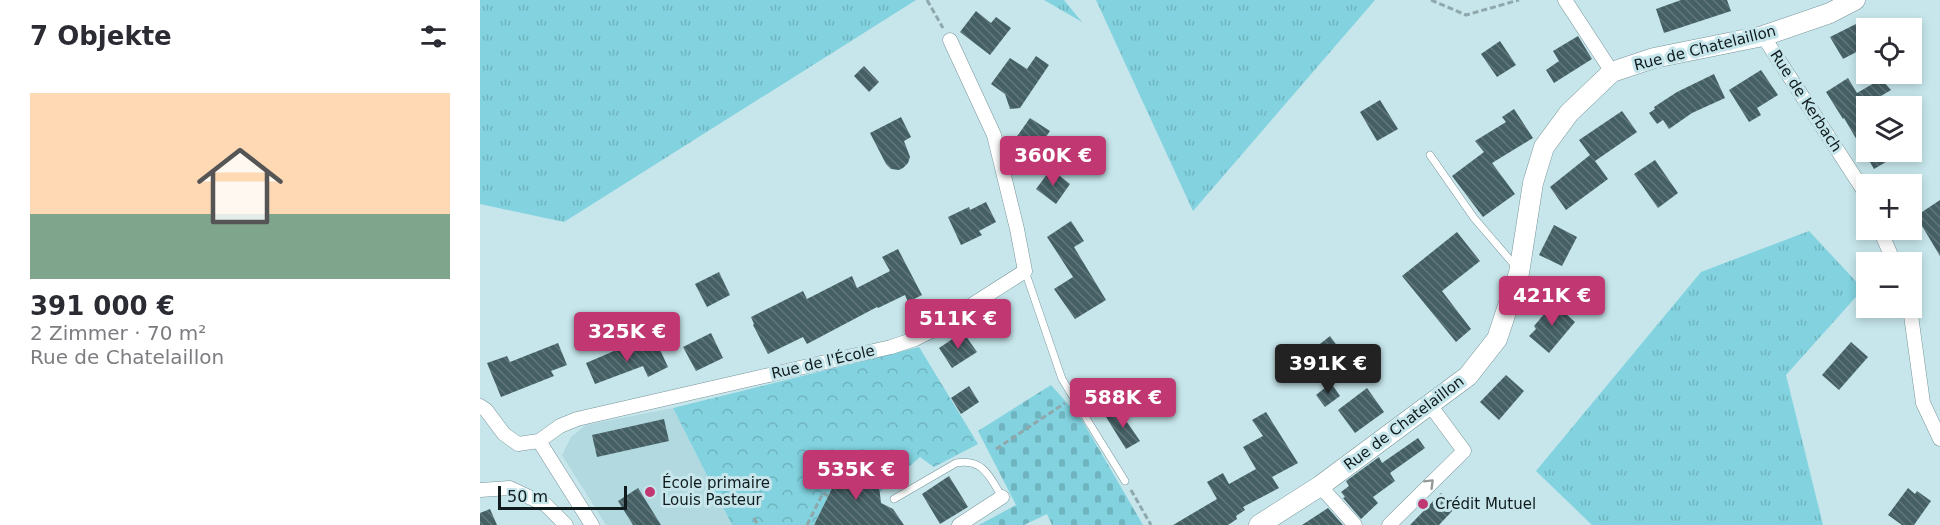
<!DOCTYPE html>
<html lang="de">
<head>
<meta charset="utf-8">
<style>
  :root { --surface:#fff; --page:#f7f7f7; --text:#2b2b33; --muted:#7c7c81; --line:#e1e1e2; --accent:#c03772 }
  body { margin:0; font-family:"DejaVu Sans",sans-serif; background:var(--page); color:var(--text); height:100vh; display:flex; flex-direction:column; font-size:22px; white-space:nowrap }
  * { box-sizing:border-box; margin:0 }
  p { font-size:20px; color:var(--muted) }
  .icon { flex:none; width:33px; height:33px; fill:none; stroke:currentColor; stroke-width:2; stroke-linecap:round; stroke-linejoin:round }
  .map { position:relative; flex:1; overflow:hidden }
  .sheet { display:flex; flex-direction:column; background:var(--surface); width:480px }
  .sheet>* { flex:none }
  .controls { position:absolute; left:1376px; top:18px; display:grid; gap:12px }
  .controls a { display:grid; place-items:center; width:66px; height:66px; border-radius:0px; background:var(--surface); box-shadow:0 3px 9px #0003; font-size:30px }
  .scale { position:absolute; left:18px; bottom:15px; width:129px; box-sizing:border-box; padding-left:6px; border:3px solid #101b1d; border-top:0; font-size:16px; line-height:21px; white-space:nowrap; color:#101b1d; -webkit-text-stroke:4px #c6e6eb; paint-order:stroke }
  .price { position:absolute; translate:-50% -51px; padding:0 14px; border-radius:6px; background:var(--accent); color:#fff; font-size:20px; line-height:39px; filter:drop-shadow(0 2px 3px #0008) }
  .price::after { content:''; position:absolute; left:50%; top:36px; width:18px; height:14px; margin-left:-9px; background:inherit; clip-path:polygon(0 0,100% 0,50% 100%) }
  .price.on { background:#222; color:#fff }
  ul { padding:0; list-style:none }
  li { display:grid; align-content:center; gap:12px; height:318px; padding:0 30px }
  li+li { border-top:2px solid var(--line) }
  li span { display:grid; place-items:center; height:186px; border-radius:0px; color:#555 }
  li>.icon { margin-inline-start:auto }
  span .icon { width:108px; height:108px; fill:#fffc; stroke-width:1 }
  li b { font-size:26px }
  h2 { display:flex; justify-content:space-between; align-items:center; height:72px; padding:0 30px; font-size:26px }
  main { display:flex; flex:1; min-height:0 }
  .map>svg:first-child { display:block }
</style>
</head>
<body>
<main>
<section class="sheet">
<h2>7 Objekte<svg class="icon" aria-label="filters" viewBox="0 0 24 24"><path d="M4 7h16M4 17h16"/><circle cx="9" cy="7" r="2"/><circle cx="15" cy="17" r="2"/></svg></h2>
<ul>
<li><span style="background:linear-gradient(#ffd9b3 65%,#7fa58c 0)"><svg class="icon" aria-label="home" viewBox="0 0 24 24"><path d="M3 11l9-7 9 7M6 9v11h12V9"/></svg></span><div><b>391 000 €</b><p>2 Zimmer · 70 m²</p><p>Rue de Chatelaillon</p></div></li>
</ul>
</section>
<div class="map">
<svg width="1460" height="525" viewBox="0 0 1460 525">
  <defs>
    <pattern id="grass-tufts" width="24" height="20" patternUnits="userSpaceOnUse" patternTransform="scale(1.5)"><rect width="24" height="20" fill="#82d2df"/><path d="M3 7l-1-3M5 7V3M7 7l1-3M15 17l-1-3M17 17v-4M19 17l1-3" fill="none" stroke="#6fb4bf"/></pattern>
    <pattern id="cemetery-stones" width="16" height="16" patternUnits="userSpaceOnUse" patternTransform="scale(1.5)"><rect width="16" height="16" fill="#82d2df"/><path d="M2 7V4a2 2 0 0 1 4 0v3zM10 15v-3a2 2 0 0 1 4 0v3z" fill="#6fb4bf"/></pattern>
    <pattern id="park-crowns" width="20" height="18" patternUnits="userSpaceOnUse" patternTransform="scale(1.5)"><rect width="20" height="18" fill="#82d2df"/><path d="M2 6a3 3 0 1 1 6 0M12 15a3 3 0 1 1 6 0" fill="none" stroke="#6fb4bf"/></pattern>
    <pattern id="building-back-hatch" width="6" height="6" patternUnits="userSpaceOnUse" patternTransform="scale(1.5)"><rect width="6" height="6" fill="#456065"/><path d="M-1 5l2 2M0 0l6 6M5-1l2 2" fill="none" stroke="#62777a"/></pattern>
  </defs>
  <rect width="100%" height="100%" fill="#c6e6eb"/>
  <polygon fill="#b1d9df" points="193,408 252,525 126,525 82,455 91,437 106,425"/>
  <g fill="url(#grass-tufts)">
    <polygon points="0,0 436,0 84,222 0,204"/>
    <polygon points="564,0 584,0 602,22"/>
    <polygon points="616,0 895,0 713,211"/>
    <polygon points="1329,231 1383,289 1306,375 1343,525 1112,525 1056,471 1221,272"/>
  </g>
  <polygon fill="url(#cemetery-stones)" points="571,385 602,420 663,525 572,525 567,514 544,525 499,525 536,505 498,431"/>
  <polygon fill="url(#park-crowns)" points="439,347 498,444 454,467 440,457 400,492 398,477 372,461 365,462 334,525 252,525 193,408"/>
  <polygon fill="#82d2df" points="263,472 283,513 263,523 243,482"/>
  <g fill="url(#building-back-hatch)">
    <polygon points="1201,0 1247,0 1251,11 1184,33 1176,9"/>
    <polygon points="496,11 511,23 516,17 531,28 510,55 480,32"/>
    <polygon points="1386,19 1386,47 1363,59 1350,37"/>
    <polygon points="1098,36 1112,59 1074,83 1066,70 1079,61 1073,51"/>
    <polygon points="1020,41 1036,65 1017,77 1001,54"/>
    <polygon points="556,56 569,65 540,108 530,109 525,94 511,84 530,58 547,69"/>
    <polygon points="384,66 399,82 389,92 374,76"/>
    <polygon points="1281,70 1298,95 1277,108 1281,115 1269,122 1249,90"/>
    <polygon points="1234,74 1245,98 1212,113 1189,129 1183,120 1177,124 1169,113 1175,109 1174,107 1197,92"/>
    <polygon points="1368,78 1377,93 1401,79 1411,90 1386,105 1386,152 1423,152 1394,169 1364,118 1363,119 1346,92"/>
    <polygon points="900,100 918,129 897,141 880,112"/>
    <polygon points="1034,109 1053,138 1012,163 1035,194 1003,217 972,176 1004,152 995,141 1026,122 1022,117"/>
    <polygon points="1142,111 1157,132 1115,161 1128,179 1086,210 1070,187 1110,155 1099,140"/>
    <polygon points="421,117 431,137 424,141 430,157 428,163 423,168 419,170 411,169 406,164 390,133"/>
    <polygon points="550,118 570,131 561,144 571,151 559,168 537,153 541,147 533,142"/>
    <polygon points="1175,160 1198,193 1178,208 1154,174"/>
    <polygon points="571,169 590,184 576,204 556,189"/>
    <polygon points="1460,200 1460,256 1436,216"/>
    <polygon points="506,202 516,222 499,231 502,235 481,245 468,217 489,207 490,210"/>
    <polygon points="591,221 604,241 594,247 626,300 595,319 574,289 593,277 567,237"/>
    <polygon points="1074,225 1097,237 1082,266 1059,255"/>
    <polygon points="977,232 1000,261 962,291 991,329 976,342 922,276"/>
    <polygon points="418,249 442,295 428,302 425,295 398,308 397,307 327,344 323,337 288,354 273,325 274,324 271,317 323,291 327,299 372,276 377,288 410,271 402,257"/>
    <polygon points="239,272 250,295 227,307 215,284"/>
    <polygon points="1076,300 1087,309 1084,312 1095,322 1069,353 1049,336 1056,329 1054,326"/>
    <polygon points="483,332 497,352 472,368 459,348"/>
    <polygon points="231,333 243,358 216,371 203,347"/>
    <polygon points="850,336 868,361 858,368 840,344"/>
    <polygon points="176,341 188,367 168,377 163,366 115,384 106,363 141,348 144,356"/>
    <polygon points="1371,342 1388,357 1359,390 1342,375"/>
    <polygon points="78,343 87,365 71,371 74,376 21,397 7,363 27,356 30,362"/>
    <polygon points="1026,375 1044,391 1019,420 1000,402"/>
    <polygon points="851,383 860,396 845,407 836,395"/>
    <polygon points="489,386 499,402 481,414 471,398"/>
    <polygon points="887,388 904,412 875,433 858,410"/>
    <polygon points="638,409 660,441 646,449 626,417"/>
    <polygon points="786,412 818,463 792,477 799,488 763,507 765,510 756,516 757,519 748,525 693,525 737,499 727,482 743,473 749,484 776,469 763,447 783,436 772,420"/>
    <polygon points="184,419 189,441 117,457 112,435"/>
    <polygon points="938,438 945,448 910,473 915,481 893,497 898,503 881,519 863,498 865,497 861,492 869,486 866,481 899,457 902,463"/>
    <polygon points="372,461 398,477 401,503 413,509 424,525 334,525 365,462"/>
    <polygon points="469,476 488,507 460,524 442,494"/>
    <polygon points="158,488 181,525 153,525 138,501"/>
    <polygon points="1428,488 1435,494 1437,491 1451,501 1434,525 1422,525 1408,515"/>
    <polygon points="961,493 976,507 959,525 930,525"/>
    <polygon points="848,508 863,525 822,525"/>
    <polygon points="10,509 17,525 0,525 0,513"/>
  </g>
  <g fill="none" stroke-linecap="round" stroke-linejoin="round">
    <defs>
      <g id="service">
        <polyline points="950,155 994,218 1037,268"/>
        <polyline points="545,271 582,379 645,481"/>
        <path d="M414 499 476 463C503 458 510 477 522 497"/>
      </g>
      <g id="minor">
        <polyline points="1085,0 1132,72"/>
        <polyline points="1283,36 1382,188 1386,197"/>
        <polyline points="1400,230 1414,262"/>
        <polyline points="1430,308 1443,403 1460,439"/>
        <polyline points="0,406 6,410 24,434 38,444 59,441 80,426 97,419 411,347 435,339 451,331 545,271 537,229 514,135 470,40"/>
        <polyline points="59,441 112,525"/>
        <polyline points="840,486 875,525"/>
        <polyline points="0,490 30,488 66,505 86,525"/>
        <polyline points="479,525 522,497"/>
        <polyline points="909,525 984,451 950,405"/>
      </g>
      <polyline id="secondary" points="779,525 840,486 988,376 1017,339 1039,273 1053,183 1064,147 1089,113 1132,72 1174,58 1283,36 1350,13 1375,0"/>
    </defs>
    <use href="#service" stroke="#779499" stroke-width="8"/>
    <use href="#minor" stroke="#779499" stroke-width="15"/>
    <use href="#secondary" stroke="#779499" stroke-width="21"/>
    <g stroke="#8ea8ac" stroke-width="3" stroke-dasharray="6 3" stroke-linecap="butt">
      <polyline points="447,0 463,28"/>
      <polyline points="951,0 986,15 1039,0"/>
      <polyline points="516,449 585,403"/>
      <polyline points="651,490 671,525"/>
      <polyline points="274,518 278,525"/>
      <polyline points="327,525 343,493 348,496"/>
    </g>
    <use href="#service" stroke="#fff" stroke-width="7"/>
    <use href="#minor" stroke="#fff" stroke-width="14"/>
    <use href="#secondary" stroke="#fff" stroke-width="20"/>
  </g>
  <defs><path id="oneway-chevron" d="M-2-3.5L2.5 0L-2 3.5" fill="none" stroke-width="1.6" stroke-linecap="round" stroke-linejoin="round" transform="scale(1.5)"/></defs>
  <use stroke="#939899" href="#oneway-chevron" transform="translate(950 483) rotate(-45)"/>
  <g fill="#c03772" stroke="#c6e6eb" stroke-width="2">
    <circle cx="170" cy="492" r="6"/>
    <circle cx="943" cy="504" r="6"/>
  </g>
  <g text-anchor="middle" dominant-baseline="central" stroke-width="6" stroke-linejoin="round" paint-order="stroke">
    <g font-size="15" fill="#101b1d" stroke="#c6e6eb">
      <text transform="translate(1225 48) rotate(-14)">Rue de Chatelaillon</text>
      <text transform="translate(1326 101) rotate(57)">Rue de Kerbach</text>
      <text transform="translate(343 362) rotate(-13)">Rue de l'École</text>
      <text transform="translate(924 423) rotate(-37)">Rue de Chatelaillon</text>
    </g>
    <g font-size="15" fill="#101b1d" stroke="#c6e6eb" text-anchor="start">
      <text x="182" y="483">École primaire<tspan x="182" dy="17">Louis Pasteur</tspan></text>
      <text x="955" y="504">Crédit Mutuel</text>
    </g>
  </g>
</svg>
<div class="controls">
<a><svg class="icon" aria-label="locate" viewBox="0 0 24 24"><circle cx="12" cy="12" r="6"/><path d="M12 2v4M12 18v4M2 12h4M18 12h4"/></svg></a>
<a><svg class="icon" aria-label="layers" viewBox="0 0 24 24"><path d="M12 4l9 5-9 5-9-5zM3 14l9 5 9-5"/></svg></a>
<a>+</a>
<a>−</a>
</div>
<div class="scale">50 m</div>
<b class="price" style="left:573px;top:187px">360K €</b>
<b class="price" style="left:1072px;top:327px">421K €</b>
<b class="price" style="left:478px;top:350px">511K €</b>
<b class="price" style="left:147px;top:363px">325K €</b>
<b class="price on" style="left:848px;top:395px">391K €</b>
<b class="price" style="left:643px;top:429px">588K €</b>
<b class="price" style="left:376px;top:501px">535K €</b>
</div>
</main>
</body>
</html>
